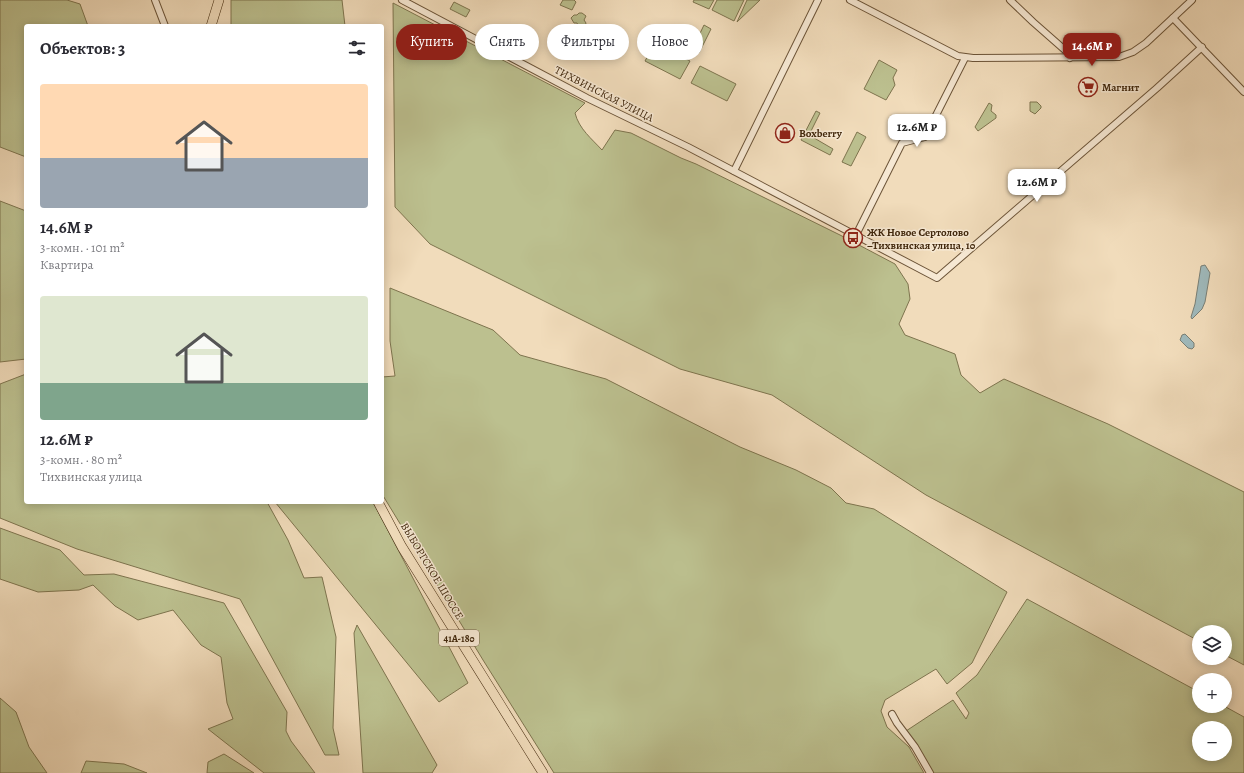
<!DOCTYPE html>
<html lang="ru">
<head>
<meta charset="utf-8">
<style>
  :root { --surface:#fff; --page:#f7f7f7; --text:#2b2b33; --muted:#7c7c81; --accent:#8f2418 }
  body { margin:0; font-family:Alegreya,serif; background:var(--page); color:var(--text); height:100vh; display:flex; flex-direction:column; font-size:15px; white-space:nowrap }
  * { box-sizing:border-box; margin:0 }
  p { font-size:13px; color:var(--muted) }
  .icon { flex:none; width:22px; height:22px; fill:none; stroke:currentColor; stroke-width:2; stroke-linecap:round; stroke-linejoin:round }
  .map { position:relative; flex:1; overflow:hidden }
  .details { position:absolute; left:24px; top:24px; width:360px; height:480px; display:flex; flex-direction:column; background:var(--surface); border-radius:4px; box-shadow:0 2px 10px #0003 }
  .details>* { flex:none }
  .banner { position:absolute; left:396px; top:24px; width:380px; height:36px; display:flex; gap:8px }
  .buttons { position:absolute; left:1192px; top:625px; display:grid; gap:8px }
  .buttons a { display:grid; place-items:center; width:40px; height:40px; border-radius:50%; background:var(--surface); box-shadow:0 2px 10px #0003; font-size:20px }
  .price { position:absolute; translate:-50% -34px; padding:0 9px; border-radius:8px; background:#fff; color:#222; font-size:13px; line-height:26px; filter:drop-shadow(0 1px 2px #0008) }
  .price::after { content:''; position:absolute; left:50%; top:24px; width:12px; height:9px; margin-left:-6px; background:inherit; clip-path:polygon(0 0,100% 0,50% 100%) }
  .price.current { background:var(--accent); color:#fff }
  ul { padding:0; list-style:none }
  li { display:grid; align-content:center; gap:8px; height:212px; padding:0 16px }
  li span { display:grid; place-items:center; height:124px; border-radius:4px; color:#555 }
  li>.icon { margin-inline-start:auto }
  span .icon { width:72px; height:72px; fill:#fffc; stroke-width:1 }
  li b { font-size:17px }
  h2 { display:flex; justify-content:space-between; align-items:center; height:48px; padding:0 16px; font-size:17px }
  .tag { padding:0 14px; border-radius:18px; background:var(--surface); box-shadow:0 2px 10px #0003; font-size:14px; line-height:36px }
  .tag.current { background:var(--accent); color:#fff }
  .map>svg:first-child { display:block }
</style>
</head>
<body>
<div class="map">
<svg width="1244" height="773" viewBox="0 0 1244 773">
  <rect width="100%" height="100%" fill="#f1dcbb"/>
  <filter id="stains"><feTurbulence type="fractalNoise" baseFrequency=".005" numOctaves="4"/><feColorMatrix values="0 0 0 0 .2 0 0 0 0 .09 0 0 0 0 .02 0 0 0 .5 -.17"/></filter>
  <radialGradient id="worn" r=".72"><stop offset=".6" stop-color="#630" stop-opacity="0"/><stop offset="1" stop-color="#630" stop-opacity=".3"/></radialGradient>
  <g fill="#bcc08f" stroke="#7e744e" fill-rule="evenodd">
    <polygon points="0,0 67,0 80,4 88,26 26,26 26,157 0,147"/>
    <polygon points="231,0 342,0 345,26 231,26"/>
    <polygon points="563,0 574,0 576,2 572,10 560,5"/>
    <polygon points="694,0 714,0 709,9 693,2"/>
    <polygon points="717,0 744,0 734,21 712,10"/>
    <polygon points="747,0 760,0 737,22"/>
    <polygon points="454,2 470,10 466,17 450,9"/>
    <path d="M393 3 585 103 575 113C579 129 592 139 602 150L615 130 631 133 681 158 696 164 840 235 895 264 908 284 910 299 899 324 905 335 955 354 961 375 980 393 1004 379 1108 424 1244 492V665L1225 655V632H1199V641L926 495 772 395 680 369 430 244 395 207Z"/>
    <polygon points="579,13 582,13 586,16 584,20 586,23 585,26 579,27 577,23 574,23 571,18 574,15 577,15"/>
    <polygon points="704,25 711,29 699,53 692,50"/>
    <polygon points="655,43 690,61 680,79 645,61"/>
    <polygon points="879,60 897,70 893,78 895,85 886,100 864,89"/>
    <polygon points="700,66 736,84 727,101 691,83"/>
    <polygon points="1030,102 1037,102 1041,106 1041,108 1035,114 1030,111"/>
    <polygon points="989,103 992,105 991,111 996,115 996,118 978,131 975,127"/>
    <polygon points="816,111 820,113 809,135 833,149 830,155 801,140"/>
    <polygon points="857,132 866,137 851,166 842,162"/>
    <polygon points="0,201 26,211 26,359 0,362"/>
    <polygon points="390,288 493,330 520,355 606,379 740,447 796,470 831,488 846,503 874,509 1007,592 972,663 947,684 936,669 885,700 881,711 887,727 909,747 924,773 554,773 483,660 382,494 382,377 395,376 390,341"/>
    <polygon points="26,374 26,502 267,502 288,540 304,578 322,577 336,637 333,728 339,755 325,755 240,599 77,549 0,518 0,384"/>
    <polygon points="275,502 373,502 468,683 439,702"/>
    <polygon points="0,528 60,550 84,575 114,574 224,603 287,712 286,731 291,741 315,773 264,773 208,729 233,719 227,703 221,657 201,645 173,610 138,620 115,606 93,585 79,590 38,592 0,579"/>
    <path d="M1027 599 1199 692V706H1224L1244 717V773H933L906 731 953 700 966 719 969 713 956 693 977 675ZM1199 728H1225V754H1199Z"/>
    <polygon points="357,625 437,765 432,773 363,773 354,633"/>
    <polygon points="0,698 16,712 29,747 47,773 0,773"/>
    <polygon points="224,754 254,773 207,773 208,762"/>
    <polygon points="86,761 124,764 147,773 81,773"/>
  </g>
  <g fill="#9fb9bb" stroke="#797f75">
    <polygon points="1205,265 1210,273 1205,302 1202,309 1192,319 1191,317 1195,304 1201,266"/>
    <polygon points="1185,334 1194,343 1194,347 1192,349 1188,348 1180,340 1182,335"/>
  </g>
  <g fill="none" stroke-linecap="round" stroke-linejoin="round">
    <defs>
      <g id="minor">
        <polyline points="155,0 165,26"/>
        <polyline points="402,0 587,98 688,147 937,278 1157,88 1202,47"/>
        <polyline points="850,0 958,56 973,58 1119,57 1133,52 1146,43 1192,0"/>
        <polyline points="1010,0 1033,22 1066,51 1070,58"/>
        <polyline points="1173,18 1244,92"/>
        <polyline points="734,171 818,0"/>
        <polyline points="856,235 902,143 925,137 965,58"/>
        <polyline points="892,714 897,723 915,747 930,773"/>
      </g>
      <g id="primary">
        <polyline points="211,26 219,0"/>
        <polyline points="378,502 402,547 543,773"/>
      </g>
    </defs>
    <use href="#minor" stroke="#6c5438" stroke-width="8"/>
    <use href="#primary" stroke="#40270c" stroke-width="10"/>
    <use href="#minor" stroke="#f6e8d3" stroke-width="6"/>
    <use href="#primary" stroke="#f1dcbb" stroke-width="9"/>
  </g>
  <defs>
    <symbol id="supermarket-ring" viewBox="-11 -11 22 22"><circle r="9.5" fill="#f6e8d3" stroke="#8f2418" stroke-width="1.5"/><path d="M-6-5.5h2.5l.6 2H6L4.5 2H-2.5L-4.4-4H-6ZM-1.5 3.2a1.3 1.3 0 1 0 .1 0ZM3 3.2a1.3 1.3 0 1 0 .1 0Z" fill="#8f2418"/></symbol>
    <symbol id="shop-ring" viewBox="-11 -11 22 22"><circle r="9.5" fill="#f6e8d3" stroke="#8f2418" stroke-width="1.5"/><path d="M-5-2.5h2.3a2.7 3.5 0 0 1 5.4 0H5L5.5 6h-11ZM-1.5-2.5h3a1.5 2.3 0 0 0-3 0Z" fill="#8f2418"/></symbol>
    <symbol id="bus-ring" viewBox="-11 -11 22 22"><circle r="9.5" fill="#f6e8d3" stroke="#8f2418" stroke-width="1.5"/><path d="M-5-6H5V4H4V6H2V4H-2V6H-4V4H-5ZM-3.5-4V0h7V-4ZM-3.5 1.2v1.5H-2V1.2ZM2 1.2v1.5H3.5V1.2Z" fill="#8f2418"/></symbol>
  </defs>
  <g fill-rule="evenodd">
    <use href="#supermarket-ring" x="1077" y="76" width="22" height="22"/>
    <use href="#shop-ring" x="774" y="122" width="22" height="22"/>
    <use href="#bus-ring" x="842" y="227" width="22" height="22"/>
  </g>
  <g text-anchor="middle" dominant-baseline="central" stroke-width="3" stroke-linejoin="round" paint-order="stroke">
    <rect fill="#f6e8d3" stroke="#776148" stroke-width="1" x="439" y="630" width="40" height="16" rx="3"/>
    <g font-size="10" font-weight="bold" fill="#40270c">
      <text x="459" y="638">41А-180</text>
    </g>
    <g font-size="11" font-weight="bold" fill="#40270c" stroke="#f6e8d3" text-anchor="start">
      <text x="1102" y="87">Магнит</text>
      <text x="799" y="133">Boxberry</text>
      <text x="867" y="232">ЖК Новое Сертолово<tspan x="867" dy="13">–Тихвинская улица, 10</tspan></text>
    </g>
    <g font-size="11" fill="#40270c" stroke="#f6e8d3">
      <text transform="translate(604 94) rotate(27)">ТИХВИНСКАЯ УЛИЦА</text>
      <text transform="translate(432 571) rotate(59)">ВЫБОРГСКОЕ ШОССЕ</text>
    </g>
  </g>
  <rect width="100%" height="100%" filter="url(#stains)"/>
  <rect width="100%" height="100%" fill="url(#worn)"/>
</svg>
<div class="buttons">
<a><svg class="icon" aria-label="layers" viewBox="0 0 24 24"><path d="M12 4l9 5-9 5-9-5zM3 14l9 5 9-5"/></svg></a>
<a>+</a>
<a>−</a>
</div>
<b class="price current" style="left:1092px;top:67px">14.6M ₽</b>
<b class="price" style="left:917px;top:148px">12.6M ₽</b>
<b class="price" style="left:1037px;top:203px">12.6M ₽</b>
<div class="banner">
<a class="tag current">Купить</a>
<a class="tag">Снять</a>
<a class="tag">Фильтры</a>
<a class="tag">Новое</a>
</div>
<section class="details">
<h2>Объектов: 3<svg class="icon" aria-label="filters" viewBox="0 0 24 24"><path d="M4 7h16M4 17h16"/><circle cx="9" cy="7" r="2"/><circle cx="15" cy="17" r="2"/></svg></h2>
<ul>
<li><span style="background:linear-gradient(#ffd9b3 60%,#9aa5b1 0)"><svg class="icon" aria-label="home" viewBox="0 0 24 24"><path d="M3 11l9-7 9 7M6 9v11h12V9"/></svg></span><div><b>14.6M ₽</b><p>3-комн. · 101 m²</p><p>Квартира</p></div></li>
<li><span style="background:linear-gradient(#dfe7d0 70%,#7fa58c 0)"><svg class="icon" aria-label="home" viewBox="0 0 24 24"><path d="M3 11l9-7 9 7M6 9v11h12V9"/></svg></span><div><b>12.6M ₽</b><p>3-комн. · 80 m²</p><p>Тихвинская улица</p></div></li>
</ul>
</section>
</div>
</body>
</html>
